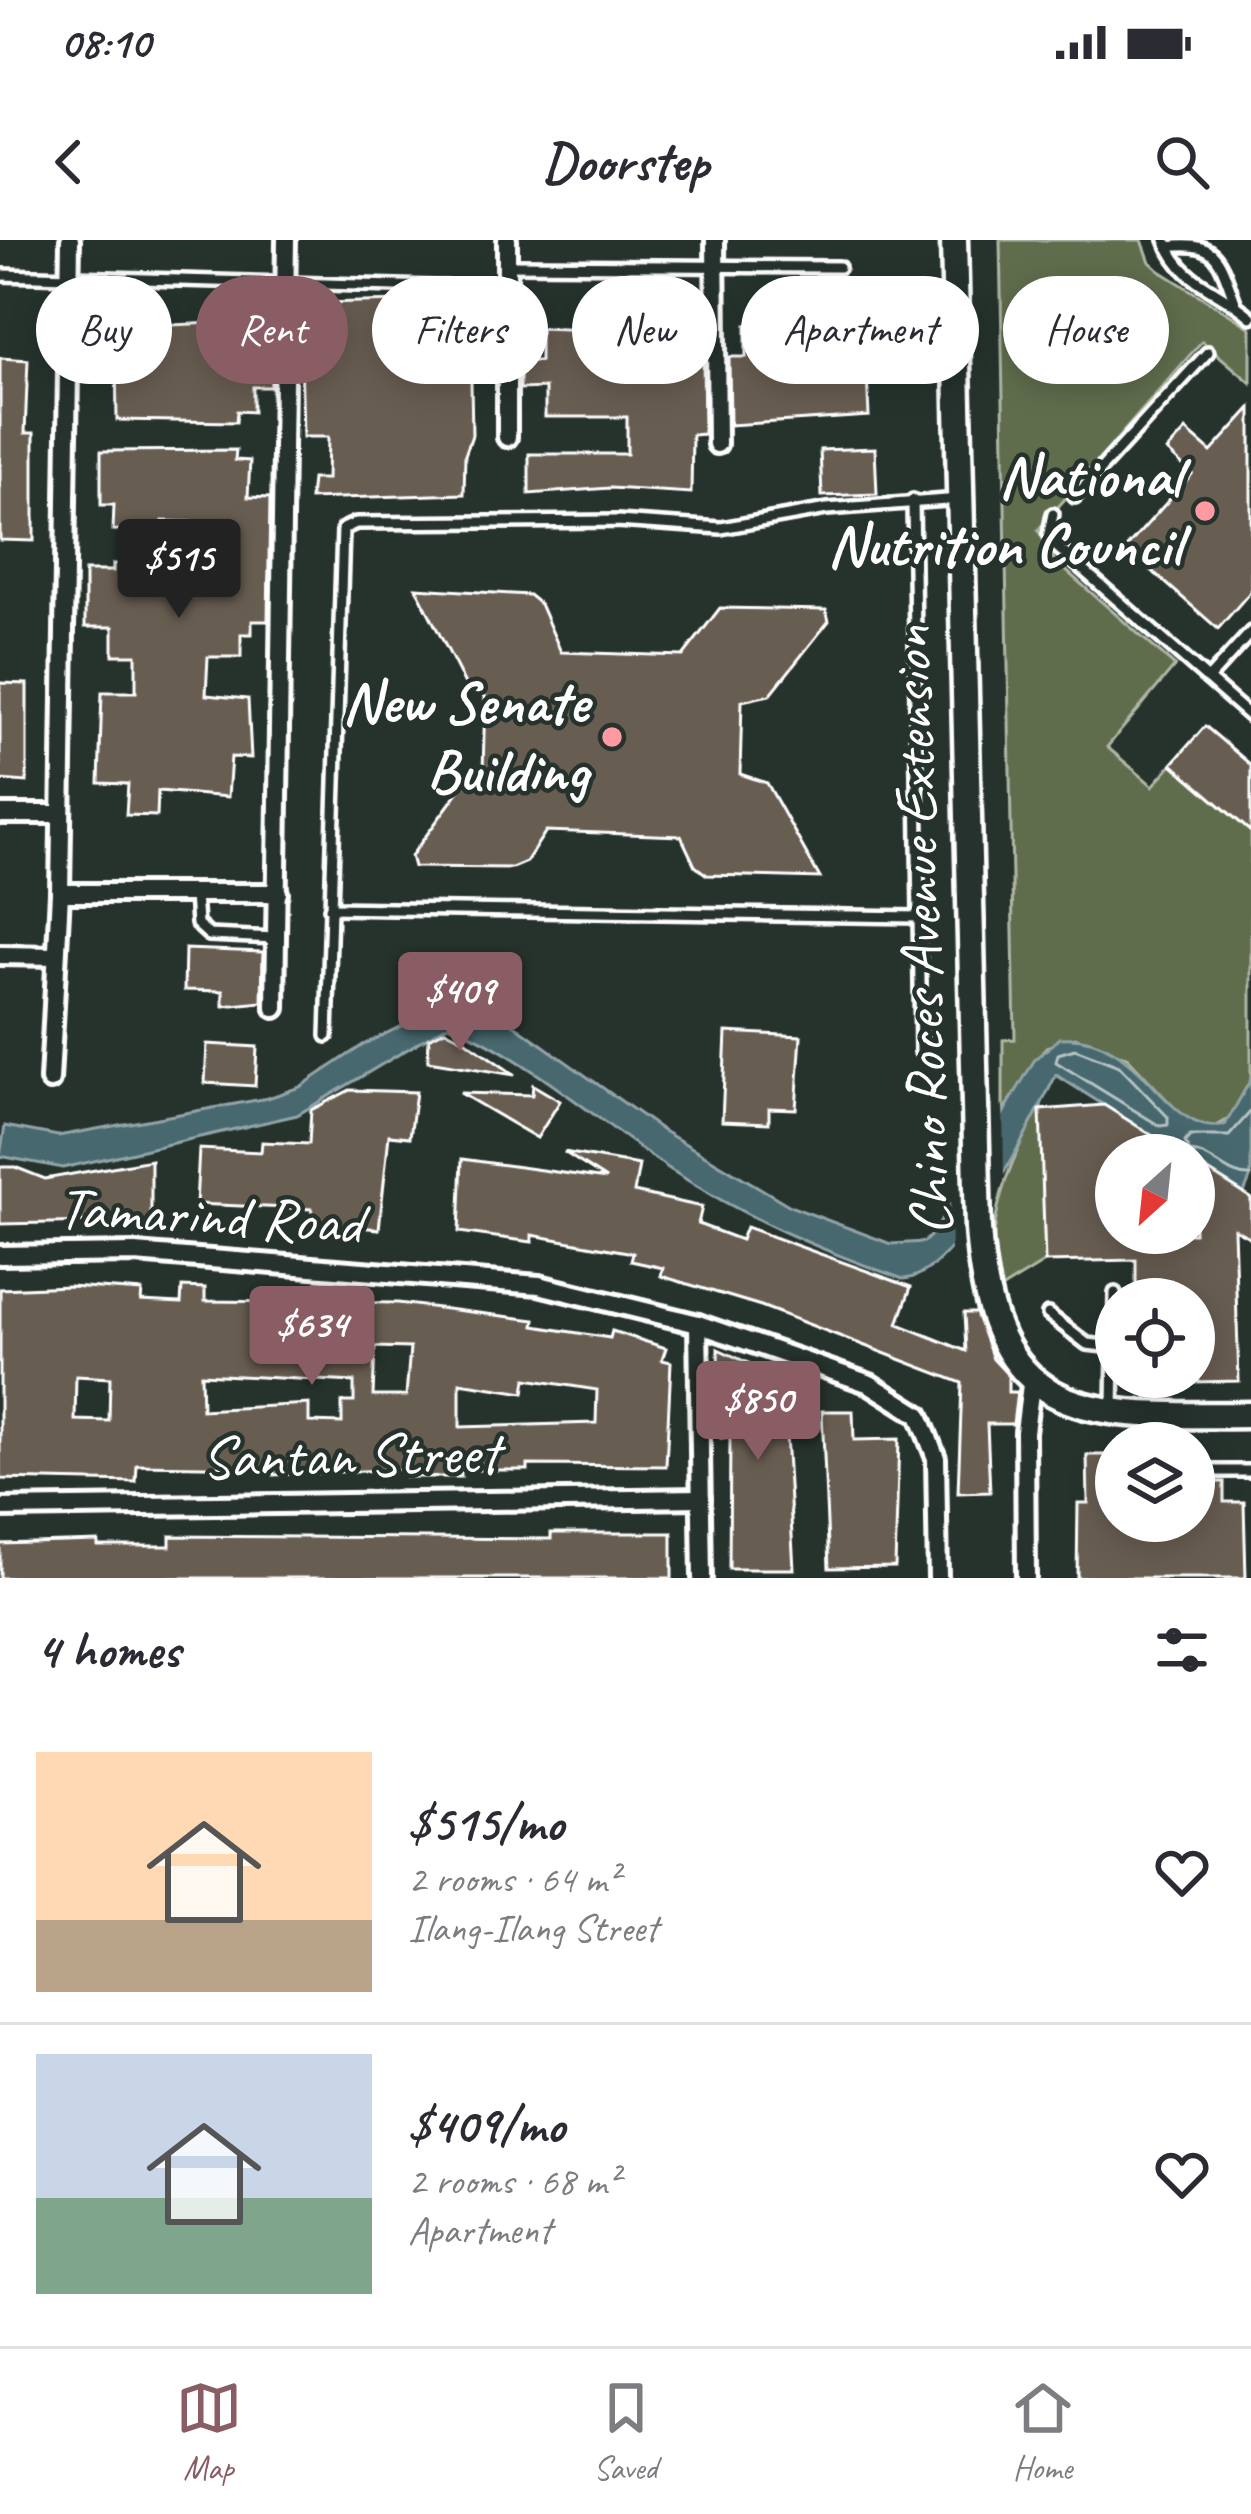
<!DOCTYPE html>
<html lang="en">
<head>
<meta charset="utf-8">
<style>
  :root { --surface:#fff; --page:#f2f2f3; --text:#2b2b33; --muted:#7c7c81; --line:#e1e1e2; --accent:#8a5d65 }
  body { margin:0; font-family:Caveat,sans-serif; background:var(--page); color:var(--text); height:100vh; display:flex; flex-direction:column; font-size:45px; white-space:nowrap }
  * { box-sizing:border-box; margin:0 }
  p { font-size:39px; color:var(--muted) }
  .icon { flex:none; width:66px; height:66px; fill:none; stroke:currentColor; stroke-width:2; stroke-linecap:round; stroke-linejoin:round }
  .map { position:relative; height:1338px; overflow:hidden }
  .drawer { display:flex; flex-direction:column; background:var(--surface); flex:1 }
  .drawer>* { flex:none }
  .top-card { position:absolute; left:36px; top:36px; width:1179px; height:108px; display:flex; gap:24px }
  .needle { width:78px; rotate:207deg }
  .fabs { position:absolute; left:1095px; top:894px; display:grid; gap:24px }
  .fabs a { display:grid; place-items:center; width:120px; height:120px; border-radius:50%; background:var(--surface); box-shadow:0 6px 30px #0003; font-size:60px }
  .price { position:absolute; translate:-50% -102px; padding:0 27px; border-radius:12px; background:var(--accent); color:#fff; font-size:39px; line-height:78px; filter:drop-shadow(0 3px 6px #0008) }
  .price::after { content:''; position:absolute; left:50%; top:72px; width:36px; height:27px; margin-left:-18px; background:inherit; clip-path:polygon(0 0,100% 0,50% 100%) }
  .price.on { background:#222; color:#fff }
  ul { padding:0; list-style:none }
  li { display:flex; align-items:center; gap:36px; height:300px; padding:0 36px }
  li+li { border-top:3px solid var(--line) }
  li span { display:grid; place-items:center; flex:none; width:336px; height:240px; border-radius:0px; color:#555 }
  li>.icon { margin-inline-start:auto }
  span .icon { width:144px; height:144px; fill:#fffc; stroke-width:1 }
  li b { font-size:51px }
  h2 { display:flex; justify-content:space-between; align-items:center; height:144px; padding:0 36px; font-size:51px }
  .tag { padding:0 42px; border-radius:54px; background:var(--surface); box-shadow:0 6px 30px #0003; font-size:42px; line-height:108px }
  .tag.on { background:var(--accent); color:#fff }
  .status { display:flex; justify-content:space-between; align-items:center; height:84px; padding:0 60px; background:var(--surface); direction:ltr }
  .status svg { height:33px; fill:currentColor }
  header { display:flex; justify-content:space-between; align-items:center; height:156px; padding:0 36px; background:var(--surface); font-size:54px; font-weight:600 }
  .menu { display:flex; justify-content:space-around; align-items:center; height:168px; border-top:3px solid var(--line); background:var(--surface); font-size:33px; color:var(--muted) }
  .menu a { display:grid; justify-items:center; gap:6px }
  .menu .on { color:var(--accent) }
  .map>svg:first-child { display:block }
</style>
</head>
<body>
<div class="status"><b>08:10</b><svg viewBox="0 0 49 12"><path d="M0 12V9h3v3zM5 12V6h3v6zM10 12V3h3v9zM15 12V0h3v12zM26 1h20v11H26zM47 4h2v5h-2z"/></svg></div>
<header><svg class="icon" aria-label="back" viewBox="0 0 24 24"><path d="M15 5l-7 7 7 7"/></svg>Doorstep<svg class="icon" aria-label="search" viewBox="0 0 24 24"><circle cx="10" cy="10" r="6"/><path d="M15 15l6 6"/></svg></header>
<div class="map">
<svg width="1251" height="1338" viewBox="0 0 1251 1338">
  <rect width="100%" height="100%" fill="#26332d"/>
  <filter id="ink" filterUnits="userSpaceOnUse"><feTurbulence type="fractalNoise" baseFrequency=".00833" numOctaves="2"/><feDisplacementMap in="SourceGraphic" scale="24" xChannelSelector="R" yChannelSelector="G"/><feConvolveMatrix kernelMatrix="1 2 1 2 8 2 1 2 1" color-interpolation-filters="sRGB"/></filter>
  <g filter="url(#ink)">
    <g fill="#606d4e" stroke="#b0b6a6" stroke-width="3">
      <polygon points="1000,0 1142,0 1150,22 1160,31 1251,88 1251,143 1202,101 1038,290 1055,321 1175,426 1107,507 1153,546 1172,524 1251,592 1251,839 1234,876 1213,888 1185,879 1127,817 1075,797 1046,807 1003,871 1003,800 1015,799"/>
      <path d="M1041 864 1045 1022 1001 1049C979 988 1011 918 1041 864Z"/>
    </g>
    <path fill="#47686e" stroke="#91a4a8" stroke-width="3" d="M462 756 513 784 662 890 792 967 891 1004 924 1002 935 991 1035 819 1060 798C1143 791 1167 900 1225 885L1251 839V936L1244 953 1194 922V915H1183L1056 835C1033 881 956 1038 903 1039 820 1010 745 978 671 930 609 889 515 808 448 785L297 875 63 928 0 916 5 886 58 896 268 858 300 847 363 805Z"/>
    <polygon fill="#26332d" points="1003,864 1004,942 951,1015 950,961"/>
    <g fill="none" stroke-linecap="round" stroke-linejoin="round">
      <g stroke="#b5c3c5" stroke-width="3">
        <polygon points="1075,809 1119,826 1168,877 1168,885 1160,886 1056,822 1058,814"/>
        <path d="M1251 871 1229 896H1190L1185 902 1190 912C1213 913 1228 938 1251 936"/>
      </g>
    </g>
    <g fill="#675d51" stroke="#fff" stroke-width="3" fill-rule="evenodd">
      <polygon points="115,55 151,57 149,86 237,82 237,101 263,101 262,129 271,129 271,147 253,147 253,172 237,171 236,182 117,180"/>
      <polygon points="404,61 404,89 470,88 472,195 465,215 464,254 310,259 312,239 327,239 328,197 303,197 301,113 320,113 319,63"/>
      <polygon points="801,84 801,90 883,84 887,133 867,134 869,176 730,185 729,117 746,117 746,85"/>
      <polygon points="642,87 695,87 695,118 703,117 704,194 692,195 691,253 610,248 529,254 529,214 627,214 627,177 545,177 545,148 520,149 520,121 540,121 540,88 642,92"/>
      <polygon points="0,118 28,120 25,193 34,193 34,301 0,300"/>
      <polygon points="1251,168 1251,351 1218,389 1126,308 1192,234 1167,211 1186,190 1211,212"/>
      <polygon points="875,208 877,254 822,256 820,210"/>
      <polygon points="236,210 235,220 250,221 248,257 270,258 268,381 252,381 252,394 241,394 241,417 208,417 206,455 248,459 251,518 231,517 228,557 158,551 157,576 126,575 128,544 99,543 102,452 136,452 136,415 113,415 113,387 85,387 85,331 113,331 113,324 180,324 180,315 192,315 194,282 163,281 162,291 113,290 114,265 101,265 101,211"/>
      <polygon points="416,348 529,355 540,364 561,412 683,416 720,368 826,370 829,381 770,455 742,461 740,534 767,543 820,638 707,635 695,626 681,596 546,591 526,622 512,628 414,627 411,616 467,540 483,532 485,456 466,446"/>
      <polygon points="0,443 27,444 27,542 0,540"/>
      <polygon points="1205,486 1251,525 1251,592 1172,524"/>
      <polygon points="185,709 263,712 262,762 223,766 223,751 184,750"/>
      <polygon points="445,790 463,799 515,835 428,821 429,798"/>
      <polygon points="726,792 801,796 796,869 769,868 769,883 722,881"/>
      <polygon points="207,804 257,807 255,846 205,843"/>
      <polygon points="533,845 560,861 537,898 460,853 532,855"/>
      <polygon points="350,850 416,852 410,897 389,895 379,989 311,982 312,969 196,964 199,909 261,912 262,902 309,904 311,870"/>
      <polygon points="1104,865 1183,915 1116,915 1116,993 1194,993 1194,922 1251,958 1251,998 1234,989 1239,1141 1194,1142 1194,1059 1136,1059 1136,1020 1045,1022 1040,870"/>
      <polygon points="564,912 639,925 634,952 702,967 698,984 741,1000 746,987 911,1047 898,1084 966,1111 964,1073 976,1073 993,1119 1008,1135 1008,1152 1017,1152 1013,1184 987,1184 990,1252 958,1253 962,1143 761,1066 661,1036 663,1028 631,1021 633,1013 532,995 532,1002 459,992 462,919 606,939"/>
      <polygon points="151,920 151,981 0,984 0,927 15,927 45,939"/>
      <path d="M69 1046 142 1051 141 1061 181 1063 182 1047 205 1048V1061L398 1063 535 1080 534 1086 610 1098 612 1091 666 1108 662 1120 671 1122 666 1226 528 1225V1230H461V1237H406V1229L274 1235V1227L137 1225 136 1242 0 1239V1049ZM375 1107 410 1108 406 1156H373ZM201 1134 354 1142V1162H342V1183L309 1182V1164L202 1170ZM76 1136 110 1138 109 1181 75 1180ZM526 1139 597 1150 596 1183 460 1187V1143L524 1153Z"/>
      <polygon points="718,1109 807,1150 786,1195 794,1329 729,1329 730,1197 721,1198"/>
      <polygon points="822,1171 853,1171 854,1200 899,1199 895,1327 829,1328"/>
      <polygon points="1087,1215 1116,1215 1116,1281 1194,1281 1194,1242 1224,1242 1224,1262 1244,1262 1246,1338 1077,1338 1078,1263 1088,1263"/>
      <polygon points="551,1293 672,1293 672,1338 0,1338 0,1304 98,1301 98,1306 170,1306 170,1296 551,1299"/>
    </g>
    <g fill="none" stroke-linecap="round" stroke-linejoin="round">
      <defs>
        <g id="lane">
          <path d="M1165 0C1183 45 1218 48 1251 77"/>
          <path d="M1168 7C1219 0 1219 20 1235 62"/>
          <polyline points="508,25 839,27"/>
          <polyline points="0,35 507,49"/>
          <polyline points="1075,257 1208,112"/>
          <polyline points="913,260 921,812"/>
          <polyline points="1053,274 1049,293 1057,307 1251,477"/>
          <polyline points="1208,439 1251,392"/>
          <polyline points="195,654 197,684 209,695 277,698"/>
          <polyline points="330,668 918,677"/>
          <polyline points="327,796 343,289 356,283 617,281 721,288 827,269 960,259"/>
          <polyline points="1048,1074 1087,1104 1114,1107"/>
          <polyline points="1113,1168 1115,1053"/>
          <polyline points="1166,1179 1167,1203"/>
          <polyline points="1194,1231 1251,1231"/>
        </g>
        <g id="street">
          <polyline points="715,0 717,204"/>
          <polyline points="507,197 507,0"/>
          <polyline points="0,574 61,574"/>
          <polyline points="60,653 278,653"/>
          <polyline points="0,715 56,716"/>
          <polyline points="275,768 286,0"/>
          <polyline points="50,840 60,653 70,0"/>
          <polyline points="0,1015 135,1013 539,1045 698,1084 870,1144 919,1175 936,1218 938,1338"/>
          <polyline points="698,1084 702,1338"/>
          <polyline points="0,1268 701,1258"/>
          <polyline points="1026,1338 1025,1192 1032,1137"/>
        </g>
        <path id="secondary" d="M954 0 978 989C992 1186 1089 1176 1251 1175"/>
      </defs>
      <use href="#lane" stroke="#fff" stroke-width="18"/>
      <use href="#street" stroke="#fff" stroke-width="26"/>
      <use href="#secondary" stroke="#fff" stroke-width="33"/>
      <use href="#lane" stroke="#26332d" stroke-width="9"/>
      <use href="#street" stroke="#26332d" stroke-width="16"/>
      <use href="#secondary" stroke="#26332d" stroke-width="24"/>
    </g>
  </g>
  <g fill="#ff9aa2" stroke="#26332d" stroke-width="4.5">
    <circle cx="1205" cy="271" r="12"/>
    <circle cx="612" cy="497" r="12"/>
  </g>
  <g text-anchor="middle" dominant-baseline="central" stroke-width="9" stroke-linejoin="round" paint-order="stroke">
    <g font-size="60" font-weight="bold" fill="#fff" stroke="#26332d" text-anchor="end">
      <text x="1181" y="236">National<tspan x="1181" dy="69">Nutrition Council</tspan></text>
      <text x="588" y="462">New Senate<tspan x="588" dy="69">Building</tspan></text>
    </g>
    <g font-size="60" fill="#fff" stroke="#26332d">
      <text transform="translate(920 691) rotate(-92)">Chino Roces Avenue Extension</text>
      <text transform="translate(210 975) rotate(3)">Tamarind Road</text>
      <text transform="translate(350 1215) rotate(-1)">Santan Street</text>
    </g>
  </g>
</svg>
<div class="fabs">
<a><svg class="needle" viewBox="-14 -14 28 28"><path d="M0-13l5 13h-10z" fill="#e53935"/><path d="M0 13l5-13h-10z" fill="#7c7c81"/></svg></a>
<a><svg class="icon" aria-label="locate" viewBox="0 0 24 24"><circle cx="12" cy="12" r="6"/><path d="M12 2v4M12 18v4M2 12h4M18 12h4"/></svg></a>
<a><svg class="icon" aria-label="layers" viewBox="0 0 24 24"><path d="M12 4l9 5-9 5-9-5zM3 14l9 5 9-5"/></svg></a>
</div>
<b class="price on" style="left:179px;top:381px">$515</b>
<b class="price" style="left:460px;top:814px">$409</b>
<b class="price" style="left:312px;top:1148px">$634</b>
<b class="price" style="left:758px;top:1223px">$850</b>
<div class="top-card">
<a class="tag">Buy</a>
<a class="tag on">Rent</a>
<a class="tag">Filters</a>
<a class="tag">New</a>
<a class="tag">Apartment</a>
<a class="tag">House</a>
</div>
</div>
<section class="drawer">
<h2>4 homes<svg class="icon" aria-label="filters" viewBox="0 0 24 24"><path d="M4 7h16M4 17h16"/><circle cx="9" cy="7" r="2"/><circle cx="15" cy="17" r="2"/></svg></h2>
<ul>
<li><span style="background:linear-gradient(#ffd9b3 70%,#b9a48a 0)"><svg class="icon" aria-label="home" viewBox="0 0 24 24"><path d="M3 11l9-7 9 7M6 9v11h12V9"/></svg></span><div><b>$515/mo</b><p>2 rooms · 64 m²</p><p>Ilang-Ilang Street</p></div><svg class="icon" aria-label="heart" viewBox="0 0 24 24"><path d="M12 20l-8-8c-3-5 5-10 8-4 3-6 11-1 8 4z"/></svg></li>
<li><span style="background:linear-gradient(#c9d6e8 60%,#7fa58c 0)"><svg class="icon" aria-label="home" viewBox="0 0 24 24"><path d="M3 11l9-7 9 7M6 9v11h12V9"/></svg></span><div><b>$409/mo</b><p>2 rooms · 68 m²</p><p>Apartment</p></div><svg class="icon" aria-label="heart" viewBox="0 0 24 24"><path d="M12 20l-8-8c-3-5 5-10 8-4 3-6 11-1 8 4z"/></svg></li>
</ul>
</section>
<nav class="menu">
<a class="on"><svg class="icon" aria-label="map" viewBox="0 0 24 24"><path d="M3 6l6-2 6 2 6-2v14l-6 2-6-2-6 2zM9 4v14M15 6v14"/></svg>Map</a>
<a><svg class="icon" aria-label="saved" viewBox="0 0 24 24"><path d="M7 4h10v16l-5-4-5 4z"/></svg>Saved</a>
<a><svg class="icon" aria-label="home" viewBox="0 0 24 24"><path d="M3 11l9-7 9 7M6 9v11h12V9"/></svg>Home</a>
</nav>
</body>
</html>
